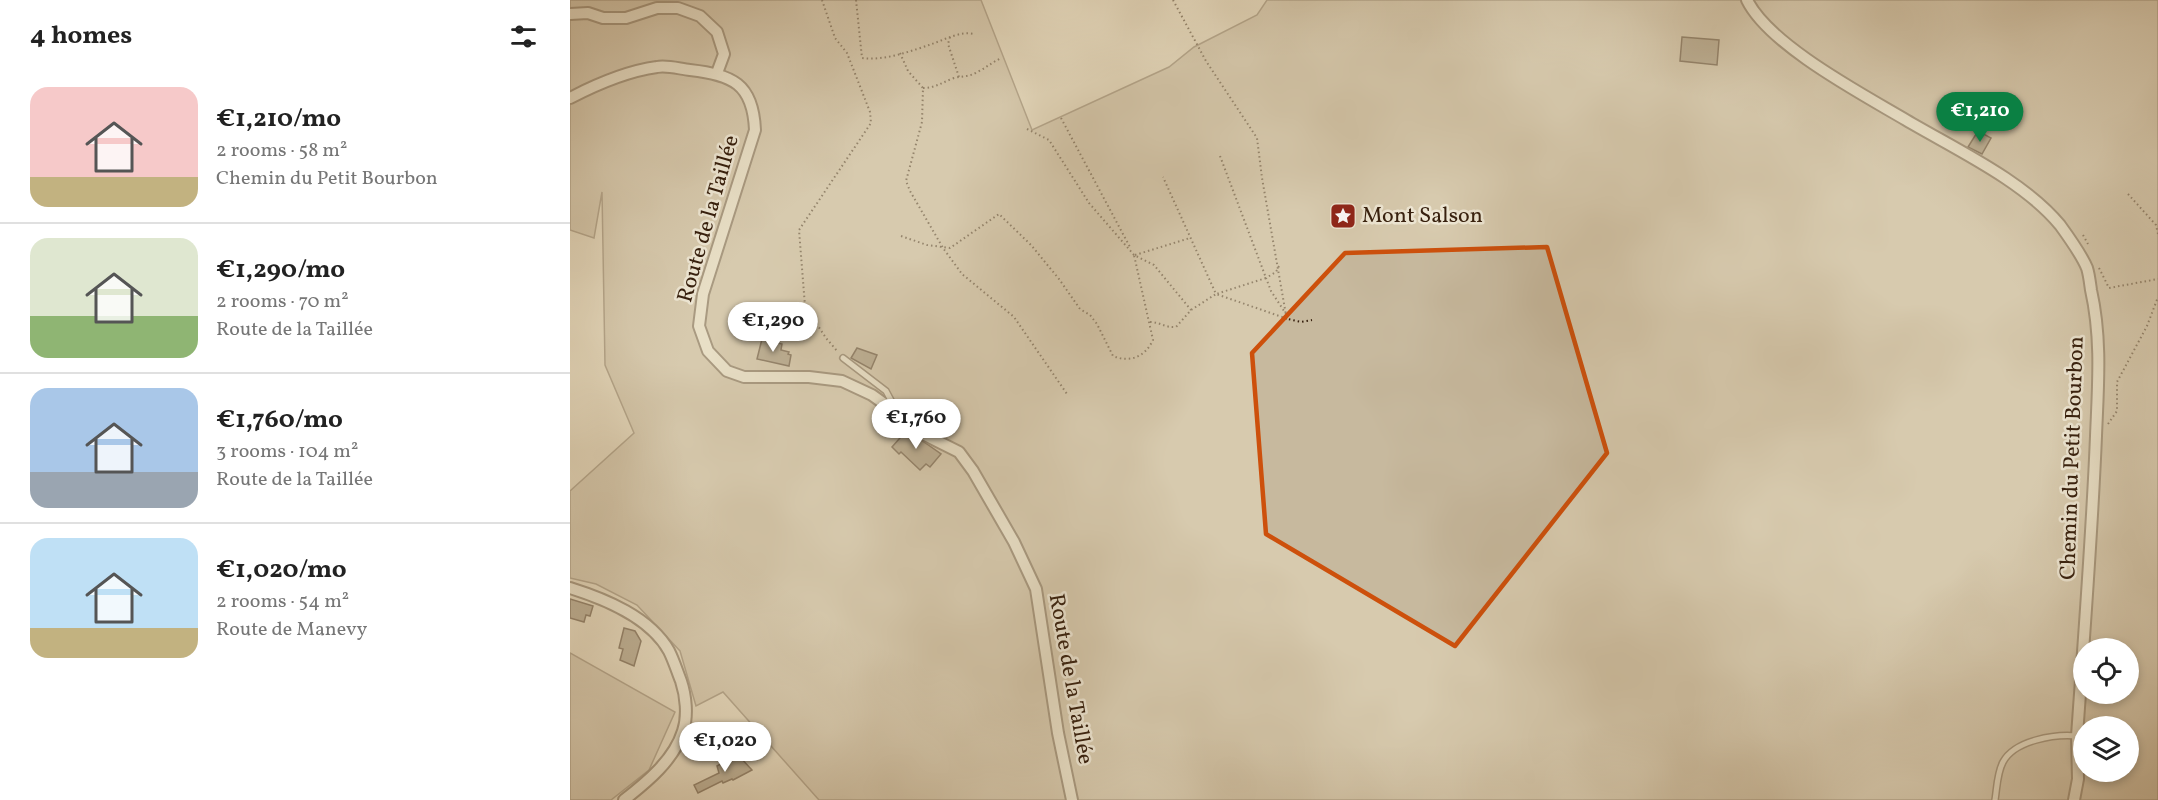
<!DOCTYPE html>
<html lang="en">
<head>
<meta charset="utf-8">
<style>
  :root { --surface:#fff; --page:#f2f2f2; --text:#222; --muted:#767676; --line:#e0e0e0; --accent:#0b8043 }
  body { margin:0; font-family:Vollkorn,serif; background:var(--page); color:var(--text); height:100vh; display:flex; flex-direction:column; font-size:22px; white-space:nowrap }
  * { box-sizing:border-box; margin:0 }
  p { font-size:20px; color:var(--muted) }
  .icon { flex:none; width:33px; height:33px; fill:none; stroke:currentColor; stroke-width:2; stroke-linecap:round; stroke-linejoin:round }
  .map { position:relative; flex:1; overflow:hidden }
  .details { display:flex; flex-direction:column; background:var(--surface); width:570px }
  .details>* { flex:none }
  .buttons { position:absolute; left:1503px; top:638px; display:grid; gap:12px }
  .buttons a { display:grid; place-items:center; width:66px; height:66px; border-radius:50%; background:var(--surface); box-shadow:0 3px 9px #0003; font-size:30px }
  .price { position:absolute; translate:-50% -51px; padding:0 14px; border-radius:21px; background:#fff; color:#222; font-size:20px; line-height:39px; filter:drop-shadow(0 2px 3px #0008) }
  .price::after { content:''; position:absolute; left:50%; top:36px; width:18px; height:14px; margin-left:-9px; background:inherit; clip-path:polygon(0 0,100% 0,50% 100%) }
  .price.active { background:var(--accent); color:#fff }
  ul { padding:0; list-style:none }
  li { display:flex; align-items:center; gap:18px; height:150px; padding:0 30px }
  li+li { border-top:2px solid var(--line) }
  li span { display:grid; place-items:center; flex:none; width:168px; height:120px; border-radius:18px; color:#555 }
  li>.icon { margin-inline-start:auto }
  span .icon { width:72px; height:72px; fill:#fffc; stroke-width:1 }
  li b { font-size:26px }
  h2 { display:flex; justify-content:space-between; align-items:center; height:72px; padding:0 30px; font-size:26px }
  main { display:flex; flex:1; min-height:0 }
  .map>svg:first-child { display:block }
</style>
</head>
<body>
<main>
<section class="details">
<h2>4 homes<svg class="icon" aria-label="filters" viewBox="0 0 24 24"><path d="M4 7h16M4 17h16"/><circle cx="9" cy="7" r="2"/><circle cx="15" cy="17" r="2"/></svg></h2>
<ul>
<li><span style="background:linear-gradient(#f6c9c9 75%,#c2b280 0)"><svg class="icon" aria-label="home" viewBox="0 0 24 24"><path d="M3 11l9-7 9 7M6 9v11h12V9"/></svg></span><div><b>€1,210/mo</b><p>2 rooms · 58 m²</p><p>Chemin du Petit Bourbon</p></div></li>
<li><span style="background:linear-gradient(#dfe7d0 65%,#8fb573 0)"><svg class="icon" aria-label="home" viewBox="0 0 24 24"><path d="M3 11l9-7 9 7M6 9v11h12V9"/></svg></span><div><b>€1,290/mo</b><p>2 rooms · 70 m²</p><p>Route de la Taillée</p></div></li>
<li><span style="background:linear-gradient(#a9c7e8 70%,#9aa5b1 0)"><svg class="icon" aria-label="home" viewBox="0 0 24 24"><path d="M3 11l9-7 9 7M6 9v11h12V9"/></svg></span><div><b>€1,760/mo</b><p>3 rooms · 104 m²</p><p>Route de la Taillée</p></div></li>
<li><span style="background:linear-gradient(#bfe0f5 75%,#c2b280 0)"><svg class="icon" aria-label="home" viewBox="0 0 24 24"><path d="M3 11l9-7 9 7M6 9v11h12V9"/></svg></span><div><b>€1,020/mo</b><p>2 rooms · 54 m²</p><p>Route de Manevy</p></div></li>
</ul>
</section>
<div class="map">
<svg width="1588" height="800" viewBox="0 0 1588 800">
  <rect width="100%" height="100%" fill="#e4d8bc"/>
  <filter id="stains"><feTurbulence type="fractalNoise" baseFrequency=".00333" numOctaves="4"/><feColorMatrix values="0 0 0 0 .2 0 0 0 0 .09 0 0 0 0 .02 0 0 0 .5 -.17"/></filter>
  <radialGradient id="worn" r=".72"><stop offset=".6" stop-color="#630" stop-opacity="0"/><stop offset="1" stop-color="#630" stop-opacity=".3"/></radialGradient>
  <g fill="#c7b99e" stroke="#7f6c56" stroke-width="1.5" fill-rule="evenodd">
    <path d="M0 0H411L462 130 599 67 624 47 687 15 697 0H1588V800H249L153 692 126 706 110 651 67 605 26 584 0 578V491L64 433 35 365 32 192 24 238 0 230ZM1514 648H1558V693H1514ZM1514 726H1558V771H1514Z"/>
    <polygon points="0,653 105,712 79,770 41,800 0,800"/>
  </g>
  <g fill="#918068" stroke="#37200e" stroke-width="1.5">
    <polygon points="1112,37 1149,40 1147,65 1110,61"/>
    <polygon points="1408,131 1421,138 1412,154 1398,147"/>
    <polygon points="192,339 212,344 211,350 219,352 218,354 221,355 219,366 187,359"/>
    <polygon points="287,348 307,355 301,369 281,358"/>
    <polygon points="337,430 371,454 360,467 356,464 350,470 331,452 329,454 322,447"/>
    <polygon points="0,599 23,606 20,616 16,615 14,622 0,618"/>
    <polygon points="54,628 65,631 71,641 64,666 50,660 53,649 49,648"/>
    <polygon points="168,755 182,770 163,780 162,779 153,783 152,781 128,793 124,785 149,773 147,766"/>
  </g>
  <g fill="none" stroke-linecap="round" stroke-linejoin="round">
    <defs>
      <g id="service">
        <polyline points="273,358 316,391 325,408"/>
        <path d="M1425 800C1427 788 1427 773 1433 762 1445 740 1485 734 1507 736"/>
      </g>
      <g id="minor">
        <path d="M1177 0C1199 45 1292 94 1336 120 1385 149 1454 181 1490 225 1498 236 1512 256 1517 268 1519 274 1520 283 1521 290 1532 339 1528 386 1526 436 1522 536 1514 636 1507 736L1508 779 1504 800"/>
        <polyline points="0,14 18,13 33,18 56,18 87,8 108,8 130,16 147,32 154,54 147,73"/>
        <path d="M0 98C27 84 57 71 87 67 97 65 110 69 120 70 162 75 183 83 185 130L133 294 129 326 138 351 157 371 174 377H239L272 381 302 395 334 418 355 435 389 452 403 471 444 542 466 589 488 733 502 800"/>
        <path d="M0 588C35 599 80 617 99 651 104 661 107 671 111 681 116 696 118 716 113 731 104 760 77 782 54 800"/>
      </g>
    </defs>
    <use href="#service" stroke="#624e3a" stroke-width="8"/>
    <use href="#minor" stroke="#624e3a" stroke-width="14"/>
    <g stroke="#37200e" stroke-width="2" stroke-dasharray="1.5 3" stroke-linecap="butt">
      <polyline points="252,0 265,38 277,53 300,112 301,123 229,230 235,306 256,338 268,352"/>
      <path d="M286 0 292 58C315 61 341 51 362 44 376 39 390 31 404 34"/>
      <polyline points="603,0 636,61 687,138 692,178 716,315 718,319 731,322 742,320"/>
      <polyline points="380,37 378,44 389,77"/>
      <polyline points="330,53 338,71 353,88 352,122 336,181 340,191 373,248 392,274 444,317 497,394"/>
      <path d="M353 88C365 88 373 82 384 78 392 76 400 77 407 72 416 68 422 62 432 58"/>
      <polyline points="491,118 561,249"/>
      <polyline points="457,129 479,140 519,203 564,255 584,265 621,310"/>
      <polyline points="650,156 696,278 646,294 718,319"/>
      <polyline points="1558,194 1586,225 1588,234"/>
      <polyline points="1513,235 1518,244"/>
      <path d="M331 236 357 245 380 248 429 214 461 245 489 279 510 309 520 315 527 324 543 356C560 363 575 357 583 340L564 255"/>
      <polyline points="565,255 620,238"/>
      <polyline points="709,266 706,272 696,278 701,291 716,314"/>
      <polyline points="1529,268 1539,288 1588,279"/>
      <path d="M580 322C590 322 595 328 606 327L621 310 646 294 593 177"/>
      <polyline points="1538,424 1547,411 1547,382 1577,326 1588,297"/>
    </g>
    <use href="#service" stroke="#ede6d3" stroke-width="5"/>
    <use href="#minor" stroke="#ede6d3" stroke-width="10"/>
  </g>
  <path d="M0 0H1588V800H0ZM977 247 1037 453 885 646 696 534 682 353 775 253Z" fill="#e4d8bc" fill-opacity=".55" fill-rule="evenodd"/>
  <path fill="none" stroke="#cd500c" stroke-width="4.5" stroke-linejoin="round" d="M977 247 1037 453 885 646 696 534 682 353 775 253Z"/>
  <defs>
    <symbol id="sight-square" viewBox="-11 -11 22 22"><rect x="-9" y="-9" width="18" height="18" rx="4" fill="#8f2418" stroke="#ede6d3"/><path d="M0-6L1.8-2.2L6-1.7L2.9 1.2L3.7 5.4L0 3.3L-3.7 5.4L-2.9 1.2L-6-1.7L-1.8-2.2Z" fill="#fff"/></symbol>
  </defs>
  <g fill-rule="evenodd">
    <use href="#sight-square" x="758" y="201" width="30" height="30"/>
  </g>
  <g text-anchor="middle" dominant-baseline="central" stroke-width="5" stroke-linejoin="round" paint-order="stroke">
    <g font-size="22" fill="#37200e" stroke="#ede6d3" text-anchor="start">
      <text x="792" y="216">Mont Salson</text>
    </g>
    <g font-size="22" fill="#37200e" stroke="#ede6d3">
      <text transform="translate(139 219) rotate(-74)">Route de la Taillée</text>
      <text transform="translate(1503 458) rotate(-88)">Chemin du Petit Bourbon</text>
      <text transform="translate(500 679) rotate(80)">Route de la Taillée</text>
    </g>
  </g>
  <rect width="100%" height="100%" filter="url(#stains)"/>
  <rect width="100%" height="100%" fill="url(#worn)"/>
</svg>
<div class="buttons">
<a><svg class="icon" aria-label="locate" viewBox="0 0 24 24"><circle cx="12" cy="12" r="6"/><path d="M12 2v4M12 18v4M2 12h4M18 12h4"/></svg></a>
<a><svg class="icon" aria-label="layers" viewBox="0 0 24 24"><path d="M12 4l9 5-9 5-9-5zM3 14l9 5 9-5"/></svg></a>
</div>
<b class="price active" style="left:1410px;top:143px">€1,210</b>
<b class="price" style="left:203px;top:353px">€1,290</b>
<b class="price" style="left:346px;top:450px">€1,760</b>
<b class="price" style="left:155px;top:773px">€1,020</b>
</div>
</main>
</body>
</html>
